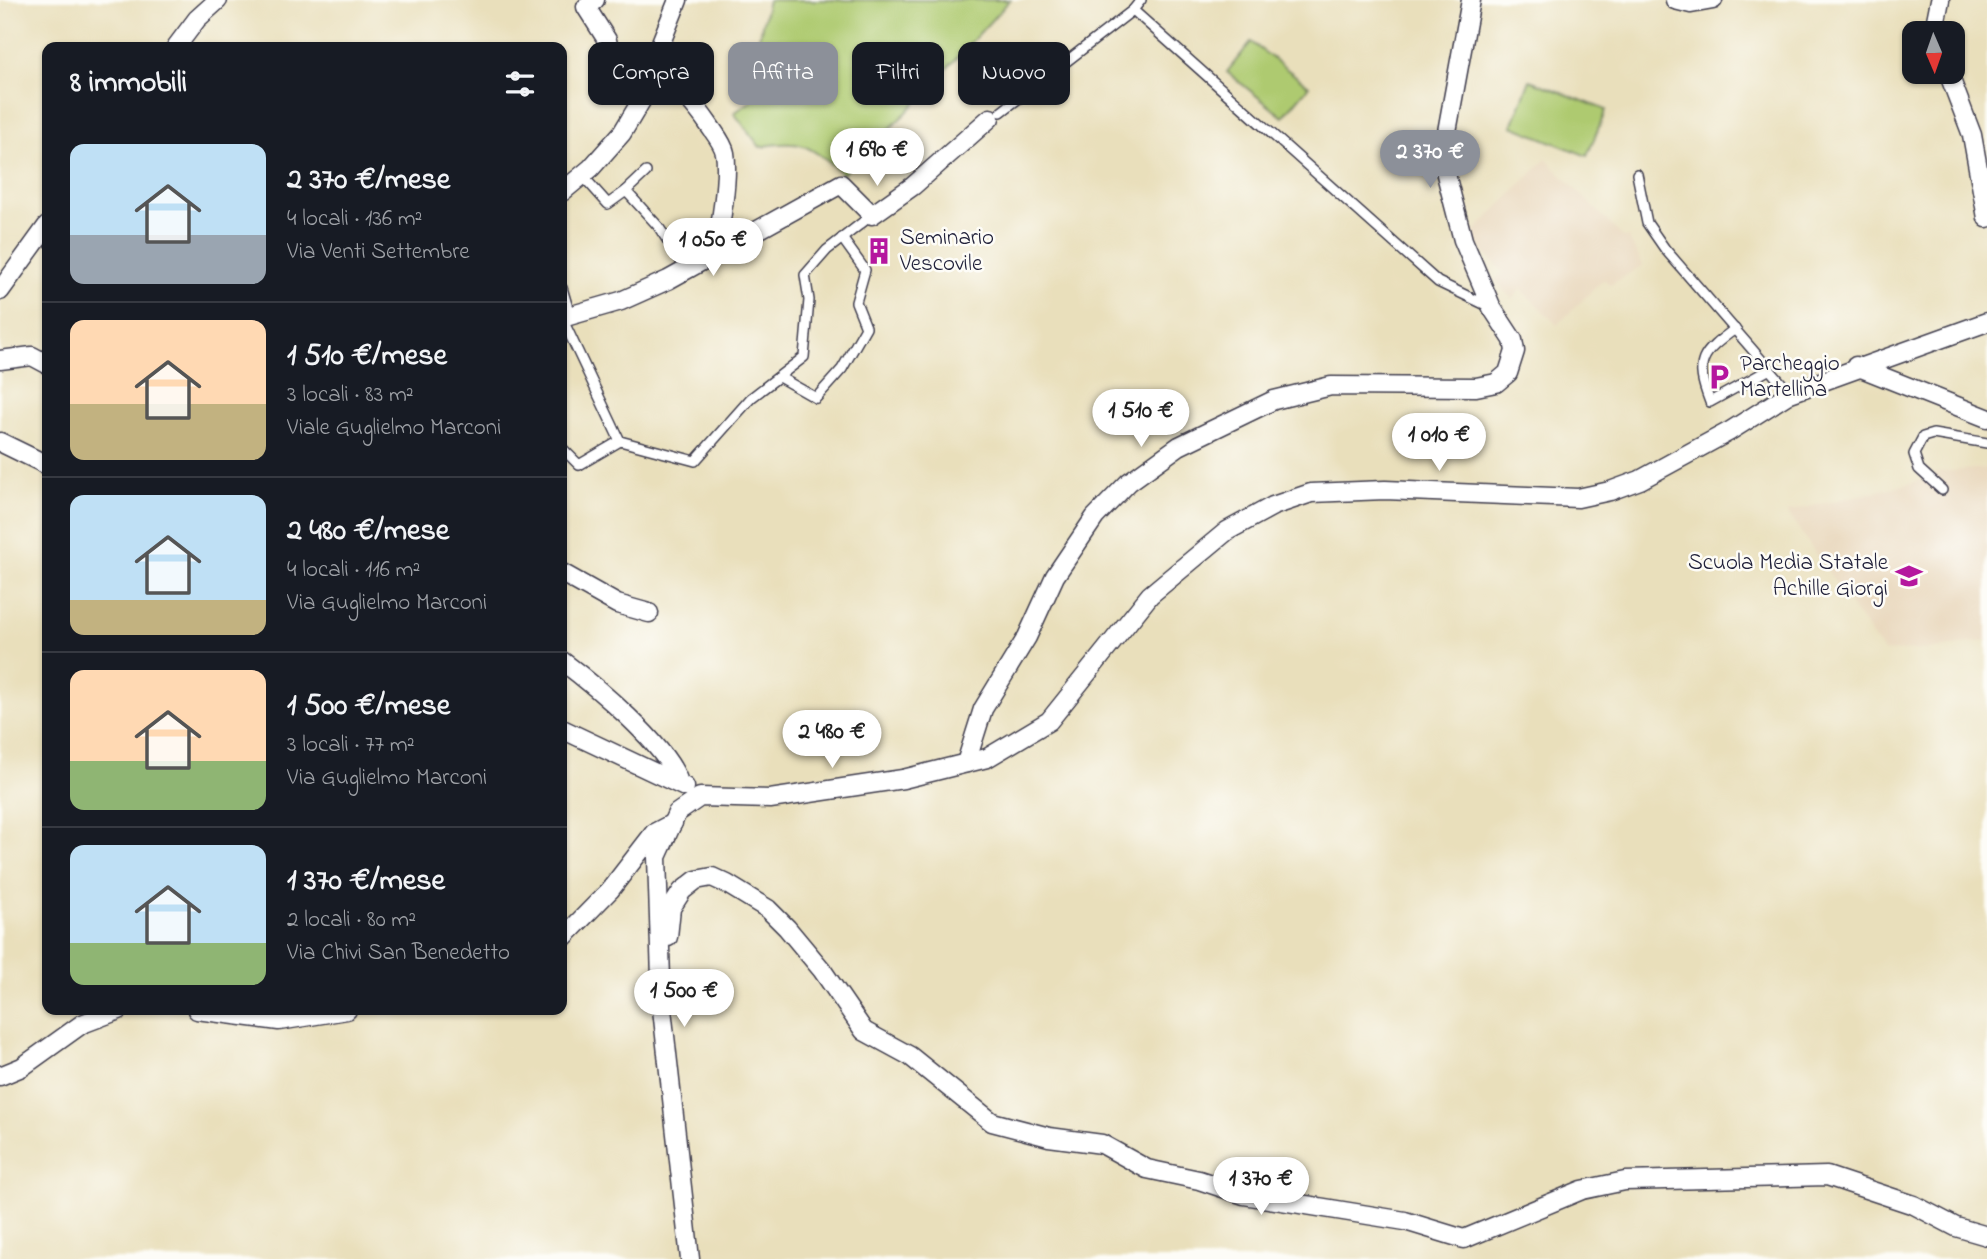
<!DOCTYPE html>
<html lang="it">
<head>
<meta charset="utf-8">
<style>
  :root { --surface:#171b24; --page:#242831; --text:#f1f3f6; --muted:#9ea1a6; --line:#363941; --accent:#8c9099 }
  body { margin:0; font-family:"Indie Flower",sans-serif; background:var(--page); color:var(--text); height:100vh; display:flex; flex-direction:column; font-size:26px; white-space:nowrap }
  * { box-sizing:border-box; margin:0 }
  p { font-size:23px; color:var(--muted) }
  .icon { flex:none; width:38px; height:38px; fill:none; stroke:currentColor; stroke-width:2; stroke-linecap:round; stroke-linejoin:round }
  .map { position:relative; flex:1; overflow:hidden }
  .details { position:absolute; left:42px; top:42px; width:525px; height:973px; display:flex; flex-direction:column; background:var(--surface); border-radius:14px; box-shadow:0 2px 5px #0004 }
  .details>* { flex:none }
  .banner { position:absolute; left:588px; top:42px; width:665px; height:63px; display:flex; gap:14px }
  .needle { width:46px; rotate:178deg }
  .fabs { position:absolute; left:1902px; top:21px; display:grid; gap:14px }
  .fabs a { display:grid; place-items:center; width:63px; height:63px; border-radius:14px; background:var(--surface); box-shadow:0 2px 5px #0004; font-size:35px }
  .price { position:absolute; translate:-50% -60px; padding:0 16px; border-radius:24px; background:#fff; color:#222; font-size:23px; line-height:46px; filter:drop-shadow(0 2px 4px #0008) }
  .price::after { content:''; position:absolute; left:50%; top:42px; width:21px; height:16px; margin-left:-10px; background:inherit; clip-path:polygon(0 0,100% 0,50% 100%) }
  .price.active { background:var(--accent); color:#fff }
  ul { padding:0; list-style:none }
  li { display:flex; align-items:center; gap:21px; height:175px; padding:0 28px }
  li+li { border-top:2px solid var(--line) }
  li span { display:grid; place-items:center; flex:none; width:196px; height:140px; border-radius:14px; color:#555 }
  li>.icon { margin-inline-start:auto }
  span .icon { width:84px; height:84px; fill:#fffc; stroke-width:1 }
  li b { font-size:30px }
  h2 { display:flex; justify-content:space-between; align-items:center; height:84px; padding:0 28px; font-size:30px }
  .tag { padding:0 24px; border-radius:14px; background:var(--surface); box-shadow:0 2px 5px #0004; font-size:24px; line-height:63px }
  .tag.active { background:var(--accent); color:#fff }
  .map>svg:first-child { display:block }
</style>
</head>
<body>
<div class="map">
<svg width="1987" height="1259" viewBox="0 0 1987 1259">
  <rect width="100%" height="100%" fill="#fdfcf7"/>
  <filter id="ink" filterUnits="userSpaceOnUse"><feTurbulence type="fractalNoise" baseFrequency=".0143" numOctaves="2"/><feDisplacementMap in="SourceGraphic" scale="14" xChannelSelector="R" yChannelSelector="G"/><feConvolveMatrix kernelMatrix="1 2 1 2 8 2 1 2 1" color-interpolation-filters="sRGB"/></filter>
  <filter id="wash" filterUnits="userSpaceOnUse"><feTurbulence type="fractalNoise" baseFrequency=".00686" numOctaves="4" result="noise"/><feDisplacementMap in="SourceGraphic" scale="28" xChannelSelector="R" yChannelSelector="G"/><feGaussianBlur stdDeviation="1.57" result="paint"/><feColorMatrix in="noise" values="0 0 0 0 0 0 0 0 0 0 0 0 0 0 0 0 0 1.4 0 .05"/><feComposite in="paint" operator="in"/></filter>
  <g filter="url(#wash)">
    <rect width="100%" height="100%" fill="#e9dfbb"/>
    <g fill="#e7d4b7">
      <polygon points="1546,159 1624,238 1628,237 1643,265 1610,285 1604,279 1557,325 1521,289 1512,299 1495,281 1503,272 1469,237"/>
      <polygon points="1987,468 1987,640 1934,649 1883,652 1787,512 1911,483 1938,472"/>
    </g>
    <g fill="#aeca70" stroke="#687656" stroke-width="2">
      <path d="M768 0H1010L906 113 843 174C810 147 804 138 760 147L734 113 763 93 743 50 757 47Z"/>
      <polygon points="1251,42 1309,86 1283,117 1227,72"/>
      <polygon points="1530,80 1606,110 1587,156 1512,126"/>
    </g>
  </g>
  <g filter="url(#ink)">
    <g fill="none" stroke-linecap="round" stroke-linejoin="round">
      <defs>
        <g id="lane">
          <polyline points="1133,10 1438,282 1490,307"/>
          <polyline points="1001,112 1133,10 1141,0"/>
          <polyline points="1637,174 1647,223 1665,249 1790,393"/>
          <polyline points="582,175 608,204 626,191 658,226 687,270"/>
          <polyline points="626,191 646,172"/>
          <polyline points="562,288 570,315"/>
          <polyline points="562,318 620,441 695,461 751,398 804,357 809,300 805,275 827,250 872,215"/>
          <path d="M1735 329C1701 354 1694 361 1710 402L1770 369"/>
          <polyline points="779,377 816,398 842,369 866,327 856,302 865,270 842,238"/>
          <polyline points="562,448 579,465 620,441"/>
          <polyline points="1942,490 1919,469 1914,454 1923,437 1933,434 1987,443"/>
        </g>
        <g id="street">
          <path d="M595 0 586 7 607 40 610 55C659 73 679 81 709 125 715 134 723 143 725 153 729 176 720 232 714 255"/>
          <polyline points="1675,0 1691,4 1713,0"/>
          <polyline points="1938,33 1936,20 1940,0"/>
          <polyline points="176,47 197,19 218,0"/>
          <polyline points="1948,72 1972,135 1987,218"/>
          <polyline points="562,192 591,168 622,133 647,91 650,70 678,0"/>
          <polyline points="0,291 47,226"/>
          <polyline points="562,318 621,301 668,280 841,184 872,215 913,186 990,118"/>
          <polyline points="0,360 32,356 47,364"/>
          <polyline points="1856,366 1987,418"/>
          <polyline points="0,442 47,465"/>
          <polyline points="562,573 617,604 649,613"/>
          <path d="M562 661C593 684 669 747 679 783"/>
          <polyline points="562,729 685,787"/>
          <polyline points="966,763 983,709 1027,637 1055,576 1095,517 1129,482 1179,446 1274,400 1331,386 1476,387 1496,383 1508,373 1515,351 1513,340 1492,308 1463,240 1442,159 1471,0"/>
          <polyline points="668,937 671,908 682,891 696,880 712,877 727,884 768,909 787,928 822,970 864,1031 910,1056 992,1122 1049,1137 1102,1144 1147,1169 1199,1180 1244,1195 1405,1221 1464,1239 1582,1190 1625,1181 1827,1176 1914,1205 1956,1227 1987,1236"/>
          <polyline points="562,939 610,890 654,833 673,823"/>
          <polyline points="197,1010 279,1021 347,1010"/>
          <polyline points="0,1076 22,1067 82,1024 119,1010"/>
          <polyline points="690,1259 662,1009 657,857 677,813 700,797 770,799 903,779 987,758 1049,721 1150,595 1227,531 1273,506 1311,493 1385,490 1578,498 1610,491 1640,480 1730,431 1790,393 1987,322"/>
        </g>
      </defs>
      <use href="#lane" stroke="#403e4e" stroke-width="12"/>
      <use href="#street" stroke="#403e4e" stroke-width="21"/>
      <use href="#lane" stroke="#fff" stroke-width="9"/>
      <use href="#street" stroke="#fff" stroke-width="18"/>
    </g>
  </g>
  <defs>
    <symbol id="building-bare" viewBox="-9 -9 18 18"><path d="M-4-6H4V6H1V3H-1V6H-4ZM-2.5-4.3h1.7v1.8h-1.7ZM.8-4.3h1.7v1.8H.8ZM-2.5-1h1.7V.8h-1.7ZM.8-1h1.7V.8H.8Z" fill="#b5179e" stroke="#fdfcf7" stroke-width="2.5" paint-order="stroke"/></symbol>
    <symbol id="parking-bare" viewBox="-9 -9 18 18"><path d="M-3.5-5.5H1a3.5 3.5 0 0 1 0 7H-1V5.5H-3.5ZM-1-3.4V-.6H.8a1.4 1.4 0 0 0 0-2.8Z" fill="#b5179e" stroke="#fdfcf7" stroke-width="2.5" paint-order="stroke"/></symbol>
    <symbol id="school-bare" viewBox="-9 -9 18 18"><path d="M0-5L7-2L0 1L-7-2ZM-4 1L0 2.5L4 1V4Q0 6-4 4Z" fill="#b5179e" stroke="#fdfcf7" stroke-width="2.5" paint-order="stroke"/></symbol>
  </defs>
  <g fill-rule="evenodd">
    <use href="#building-bare" x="860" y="232" width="38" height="38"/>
    <use href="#parking-bare" x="1700" y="358" width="38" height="38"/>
    <use href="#school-bare" x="1890" y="557" width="38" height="38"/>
  </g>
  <g text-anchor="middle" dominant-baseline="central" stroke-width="5" stroke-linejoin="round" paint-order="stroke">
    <g font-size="23" fill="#22223b" stroke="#fdfcf7" text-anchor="start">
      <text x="900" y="238">Seminario<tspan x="900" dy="26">Vescovile</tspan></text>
      <text x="1740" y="364">Parcheggio<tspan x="1740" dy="26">Martellina</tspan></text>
      <text x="1888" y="563" text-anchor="end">Scuola Media Statale<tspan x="1888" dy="26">Achille Giorgi</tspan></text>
    </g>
  </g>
</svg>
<div class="fabs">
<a><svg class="needle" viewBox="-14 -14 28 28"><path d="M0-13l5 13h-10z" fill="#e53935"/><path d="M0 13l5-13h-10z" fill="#9ea1a6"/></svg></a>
</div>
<b class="price" style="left:877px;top:188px">1 690 €</b>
<b class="price active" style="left:1430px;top:190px">2 370 €</b>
<b class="price" style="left:713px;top:278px">1 050 €</b>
<b class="price" style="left:1141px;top:449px">1 510 €</b>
<b class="price" style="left:1439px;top:473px">1 010 €</b>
<b class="price" style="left:832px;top:770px">2 480 €</b>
<b class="price" style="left:684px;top:1029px">1 500 €</b>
<b class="price" style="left:1261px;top:1217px">1 370 €</b>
<div class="banner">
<a class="tag">Compra</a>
<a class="tag active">Affitta</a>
<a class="tag">Filtri</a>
<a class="tag">Nuovo</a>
</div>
<section class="details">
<h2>8 immobili<svg class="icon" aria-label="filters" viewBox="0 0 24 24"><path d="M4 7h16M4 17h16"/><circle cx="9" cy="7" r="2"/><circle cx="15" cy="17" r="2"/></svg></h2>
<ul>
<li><span style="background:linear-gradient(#bfe0f5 65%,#9aa5b1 0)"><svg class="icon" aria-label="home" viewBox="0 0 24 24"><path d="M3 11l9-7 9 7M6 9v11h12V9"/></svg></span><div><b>2 370 €/mese</b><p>4 locali · 136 m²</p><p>Via Venti Settembre</p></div></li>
<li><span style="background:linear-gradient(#ffd9b3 60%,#c2b280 0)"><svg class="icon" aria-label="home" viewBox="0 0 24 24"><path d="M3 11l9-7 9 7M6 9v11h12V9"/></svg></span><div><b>1 510 €/mese</b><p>3 locali · 83 m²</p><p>Viale Guglielmo Marconi</p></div></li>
<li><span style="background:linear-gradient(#bfe0f5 75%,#c2b280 0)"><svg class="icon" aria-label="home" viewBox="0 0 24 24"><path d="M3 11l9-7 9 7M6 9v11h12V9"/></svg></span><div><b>2 480 €/mese</b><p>4 locali · 116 m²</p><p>Via Guglielmo Marconi</p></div></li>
<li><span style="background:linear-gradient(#ffd9b3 65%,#8fb573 0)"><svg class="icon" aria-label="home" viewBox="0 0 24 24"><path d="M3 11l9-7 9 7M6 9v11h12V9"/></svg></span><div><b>1 500 €/mese</b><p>3 locali · 77 m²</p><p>Via Guglielmo Marconi</p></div></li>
<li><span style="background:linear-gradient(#bfe0f5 70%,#8fb573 0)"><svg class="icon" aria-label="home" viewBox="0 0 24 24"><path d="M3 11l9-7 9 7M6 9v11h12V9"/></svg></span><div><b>1 370 €/mese</b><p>2 locali · 80 m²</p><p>Via Chivi San Benedetto</p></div></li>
</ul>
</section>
</div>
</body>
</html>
